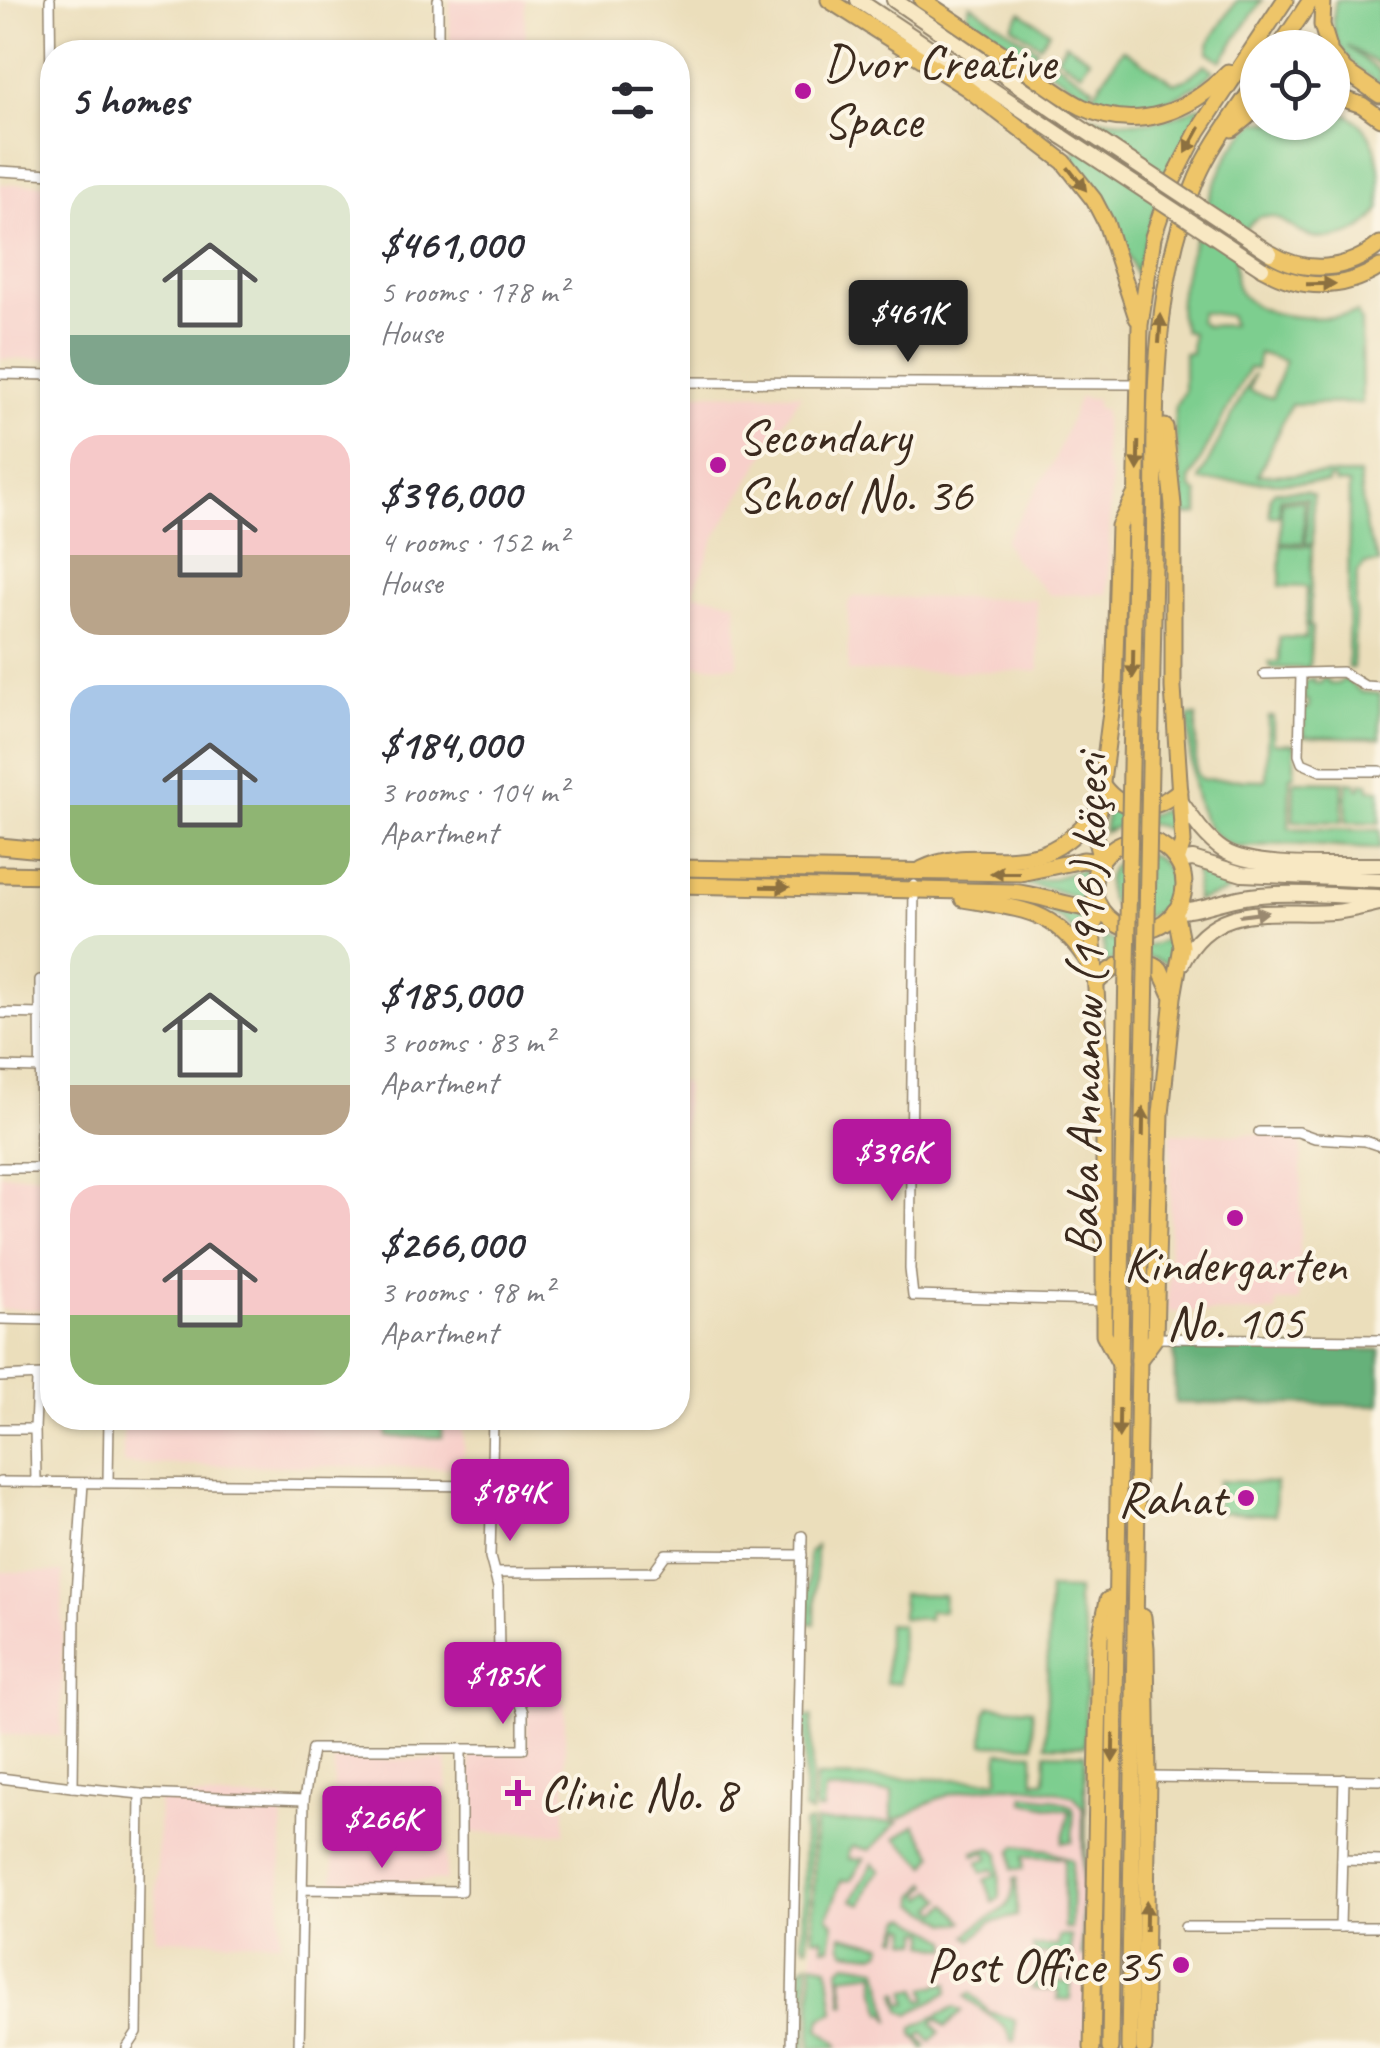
<!DOCTYPE html>
<html lang="en">
<head>
<meta charset="utf-8">
<style>
  :root { --surface:#fff; --page:#f2f2f3; --text:#2b2b33; --muted:#7c7c81; --accent:#b5179e }
  body { margin:0; font-family:Caveat,sans-serif; background:var(--page); color:var(--text); height:100vh; display:flex; flex-direction:column; font-size:38px; white-space:nowrap }
  * { box-sizing:border-box; margin:0 }
  p { font-size:32px; color:var(--muted) }
  .icon { flex:none; width:55px; height:55px; fill:none; stroke:currentColor; stroke-width:2; stroke-linecap:round; stroke-linejoin:round }
  .map { position:relative; flex:1; overflow:hidden }
  .drawer { position:absolute; left:40px; top:40px; width:650px; height:1390px; display:flex; flex-direction:column; background:var(--surface); border-radius:40px; box-shadow:0 2px 8px #0004 }
  .drawer>* { flex:none }
  .tools { position:absolute; left:1240px; top:30px; display:grid; gap:20px }
  .tools a { display:grid; place-items:center; width:110px; height:110px; border-radius:50%; background:var(--surface); box-shadow:0 2px 8px #0004; font-size:50px }
  .price { position:absolute; translate:-50% -85px; padding:0 22px; border-radius:10px; background:var(--accent); color:#fff; font-size:32px; line-height:65px; filter:drop-shadow(0 2px 5px #0008) }
  .price::after { content:''; position:absolute; left:50%; top:60px; width:30px; height:22px; margin-left:-15px; background:inherit; clip-path:polygon(0 0,100% 0,50% 100%) }
  .price.selected { background:#222; color:#fff }
  ul { padding:0; list-style:none }
  li { display:flex; align-items:center; gap:30px; height:250px; padding:0 30px }
  li span { display:grid; place-items:center; flex:none; width:280px; height:200px; border-radius:30px; color:#555 }
  li>.icon { margin-inline-start:auto }
  span .icon { width:120px; height:120px; fill:#fffc; stroke-width:1 }
  li b { font-size:42px }
  h2 { display:flex; justify-content:space-between; align-items:center; height:120px; padding:0 30px; font-size:42px }
  .map>svg:first-child { display:block }
</style>
</head>
<body>
<div class="map">
<svg width="1380" height="2048" viewBox="0 0 1380 2048">
  <rect width="100%" height="100%" fill="#fcf5e5"/>
  <filter id="ink" filterUnits="userSpaceOnUse"><feTurbulence type="fractalNoise" baseFrequency=".01" numOctaves="2"/><feDisplacementMap in="SourceGraphic" scale="20" xChannelSelector="R" yChannelSelector="G"/><feConvolveMatrix kernelMatrix="1 2 1 2 8 2 1 2 1" color-interpolation-filters="sRGB"/></filter>
  <filter id="wash" filterUnits="userSpaceOnUse"><feTurbulence type="fractalNoise" baseFrequency=".0048" numOctaves="4" result="noise"/><feDisplacementMap in="SourceGraphic" scale="40" xChannelSelector="R" yChannelSelector="G"/><feGaussianBlur stdDeviation="2.25" result="paint"/><feColorMatrix in="noise" values="0 0 0 0 0 0 0 0 0 0 0 0 0 0 0 0 0 1.4 0 .05"/><feComposite in="paint" operator="in"/></filter>
  <g filter="url(#wash)">
    <rect width="100%" height="100%" fill="#ebdebb"/>
    <g fill="#f7d0ca">
      <rect x="450" y="0" width="75" height="52"/>
      <rect x="0" y="184" width="52" height="175"/>
      <polygon points="678,393 801,394 716,536 693,593 736,602 738,666 678,665"/>
      <polygon points="1079,397 1096,400 1096,407 1104,410 1105,462 1111,477 1108,594 1050,595 1013,558 1004,541 1054,461"/>
      <polygon points="853,597 1036,599 1039,671 848,672 848,604"/>
      <polygon points="678,1082 685,1082 683,1218 678,1218"/>
      <polygon points="1171,1133 1302,1135 1299,1302 1277,1302 1276,1313 1168,1312"/>
      <polygon points="0,1174 52,1175 52,1310 0,1309"/>
      <polygon points="123,1418 463,1418 464,1468 123,1464"/>
      <polygon points="0,1572 63,1572 61,1736 0,1735"/>
      <polygon points="528,1702 565,1702 565,1833 470,1833 470,1754 527,1754"/>
      <polygon points="334,1759 447,1760 446,1881 333,1880"/>
      <polygon points="816,1777 1088,1782 1085,2048 811,2048"/>
      <polygon points="159,1796 283,1800 280,1942 155,1939"/>
    </g>
    <g fill="#7dce8f" stroke="#5c7c56" stroke-width="2.5" fill-rule="evenodd">
      <polygon points="1237,0 1262,0 1221,61 1208,52 1210,41"/>
      <path d="M1336 0H1380V65L1347 46 1380 72V85C1347 62 1326 42 1336 0Z"/>
      <polygon points="970,4 1037,49 1031,58 967,15"/>
      <polygon points="1021,12 1049,31 1040,45 1012,26"/>
      <polygon points="1066,43 1090,59 1081,72 1057,57"/>
      <path d="M1123 49 1174 83 1188 78 1205 64 1214 71C1179 104 1138 114 1092 97Z"/>
      <polygon points="1054,61 1093,87 1089,96 1048,70"/>
      <path d="M1199 106 1202 107 1163 180 1136 274 1107 208 1071 161 1089 117C1130 123 1161 127 1199 106Z"/>
      <path d="M1333 107C1380 127 1380 156 1380 209 1364 235 1331 246 1302 233 1285 225 1279 212 1258 217 1242 228 1235 247 1235 264 1235 275 1234 285 1242 295 1264 321 1328 321 1357 313L1361 322 1362 403 1291 404 1258 475 1359 474 1366 531 1379 563 1365 564 1357 574 1353 668H1348L1349 484 1335 483 1334 479H1328V483L1201 481 1200 478 1254 373 1249 391 1272 398 1285 361 1259 353 1256 369 1249 368 1190 480 1191 488 1198 494V514L1185 515 1184 510 1174 423 1176 405 1184 391V353H1191L1192 333 1184 331C1184 326 1181 322 1180 317 1174 285 1214 179 1231 151 1238 140 1247 130 1257 122H1332ZM1201 312 1230 316 1232 325 1206 326 1199 321Z"/>
      <polygon points="1275,491 1306,491 1313,495 1313,544 1306,544 1307,498 1280,498 1279,516 1270,516 1270,497"/>
      <polygon points="1281,501 1304,501 1304,543 1281,542"/>
      <polygon points="1281,545 1312,546 1310,625 1306,625 1307,587 1280,586"/>
      <polygon points="1306,626 1312,627 1309,668 1271,668 1269,662 1279,662 1279,637 1306,638"/>
      <polygon points="1314,678 1314,683 1321,683 1322,679 1327,679 1329,684 1337,684 1345,679 1361,692 1380,694 1380,738 1304,736 1304,708 1309,708 1309,701 1304,700 1305,682"/>
      <path d="M1189 716H1196V773L1201 779 1266 780 1268 717H1273V743L1295 744 1294 775 1290 776 1289 828 1380 830V849C1346 848 1314 845 1280 844 1267 844 1247 850 1234 846 1186 830 1191 756 1189 716Z"/>
      <polygon points="1294,781 1343,782 1342,822 1293,821"/>
      <polygon points="1347,782 1356,783 1357,789 1361,788 1361,783 1368,783 1369,789 1380,789 1380,823 1346,822"/>
      <path d="M1108 804C1132 821 1150 817 1174 806L1177 834C1152 820 1130 821 1104 832Z"/>
      <circle cx="1139" cy="885" r="32"/>
      <polygon points="1083,869 1082,900 1051,889 1021,884 1021,882 1051,879"/>
      <polygon points="1196,870 1223,879 1227,892 1196,901"/>
      <polygon points="1036,904 1083,919 1085,942 1062,920 1035,906"/>
      <path d="M1103 936C1126 949 1149 949 1173 937L1171 965C1151 957 1127 949 1105 965Z"/>
      <rect x="387" y="1418" width="55" height="19"/>
      <polygon points="1218,1481 1276,1483 1275,1515 1217,1512"/>
      <polygon points="816,1546 815,1624 808,1623 809,1553"/>
      <polygon points="1049,1589 1077,1590 1077,1604 1087,1642 1085,1746 1046,1745"/>
      <polygon points="902,1594 944,1595 943,1611 929,1611 929,1619 902,1618"/>
      <polygon points="887,1624 901,1625 900,1683 886,1683"/>
      <polygon points="990,1706 1032,1709 1034,1745 984,1744 985,1713"/>
      <polygon points="805,1717 812,1717 811,1813 804,1810"/>
      <path d="M999 1752 1033 1753 1034 1781H1045L1046 1753 1085 1754 1086 1956H1082L1083 1807 1074 1796C1029 1782 978 1782 934 1800 920 1806 907 1819 892 1819V1792L825 1790 823 1810H815L816 1777 998 1780Z"/>
      <polygon points="1024,1795 1053,1799 1072,1806 1074,1812 1072,1842 1062,1842 1070,1811 1024,1802"/>
      <polygon points="811,1822 808,1947 806,1947 802,1941 804,1824"/>
      <polygon points="815,1822 898,1822 870,1850 853,1846 849,1850 849,1859 864,1859 851,1880 841,1881 828,1917 834,1923 830,1947 823,1947 823,1938 813,1937"/>
      <polygon points="915,1825 934,1855 927,1866 896,1838"/>
      <polygon points="1016,1846 1048,1850 1072,1860 1071,1929 1064,1929 1064,1857 1024,1856 1023,1869 1012,1869 1012,1851"/>
      <polygon points="991,1848 999,1853 1000,1897 993,1902 985,1880 996,1875 993,1869 982,1873 978,1862 989,1858 987,1852 975,1856 974,1852"/>
      <polygon points="873,1863 881,1870 872,1880 862,1904 852,1900"/>
      <path d="M1014 1878H1017V1916L990 1923 972 1940 967 1936C989 1908 1014 1921 1014 1878Z"/>
      <polygon points="927,1882 929,1885 921,1894 925,1898 934,1890 943,1899 934,1908 939,1912 948,1904 964,1921 961,1923 949,1923 916,1904 916,1896"/>
      <polygon points="909,1917 948,1940 949,1949 926,1944 928,1932 921,1931 919,1942 907,1940 909,1928 903,1926 900,1938 896,1937 903,1919"/>
      <polygon points="842,1935 883,1945 881,1951 874,1954 845,1951 841,1945"/>
      <polygon points="1059,1936 1071,1936 1071,1954 1036,1954 1033,1949 1033,1946 1058,1946"/>
      <polygon points="808,1963 806,2048 800,2048 801,1968"/>
      <polygon points="812,1963 828,1966 834,2012 821,2018 819,2029 838,2043 839,2046 811,2048"/>
      <polygon points="847,1963 879,1968 891,2021 886,2013 883,2013 876,1990 876,1972 842,1976 846,2004 843,2004 839,1969"/>
      <polygon points="1035,1982 1071,1982 1070,2000 1058,2000 1058,1990 1032,1989"/>
      <polygon points="948,1983 948,1992 909,2014 901,2010 896,1993 899,1992 902,2004 908,2003 906,1991 918,1989 921,2001 927,1999 925,1988"/>
      <path d="M971 1993 989 2012 1015 2020V2041H1011C1006 2019 980 2014 966 1996Z"/>
      <polygon points="955,2007 962,2011 946,2027 937,2019 932,2023 940,2032 931,2041 923,2032 918,2036 927,2046 924,2048 913,2034 913,2027"/>
    </g>
    <polygon fill="#66b17a" stroke="#506e4c" stroke-width="2.5" points="1174,1347 1380,1350 1380,1405 1175,1403"/>
  </g>
  <g filter="url(#ink)">
    <g fill="none" stroke-linecap="round" stroke-linejoin="round">
      <defs>
        <g id="street">
          <polyline points="50,0 52,174"/>
          <polyline points="438,0 438,52"/>
          <polyline points="0,171 52,174"/>
          <polyline points="0,374 52,375"/>
          <polyline points="678,382 1138,384"/>
          <polyline points="1264,674 1342,672 1365,686 1380,687"/>
          <polyline points="1301,674 1299,755 1302,763 1321,771 1380,771"/>
          <polyline points="914,885 910,1269 913,1296 1104,1301"/>
          <polyline points="0,1013 41,1014"/>
          <polyline points="0,1067 40,1068"/>
          <polyline points="1259,1132 1298,1132 1315,1138 1365,1141 1380,1146"/>
          <polyline points="0,1168 52,1168"/>
          <polyline points="41,1168 40,980 52,980"/>
          <polyline points="0,1319 52,1320"/>
          <polyline points="1155,1338 1380,1340"/>
          <polyline points="0,1377 42,1375"/>
          <polyline points="0,1429 35,1429 36,1482"/>
          <polyline points="35,1429 37,1380 52,1372"/>
          <polyline points="108,1481 109,1418"/>
          <polyline points="0,1482 492,1486"/>
          <polyline points="83,1483 75,1610 73,1787 140,1794 304,1800"/>
          <polyline points="494,1573 653,1572 666,1554 802,1555"/>
          <polyline points="461,1749 523,1749 523,1712 499,1655 498,1587 490,1557 493,1418"/>
          <polyline points="1148,1777 1380,1780"/>
          <polyline points="0,1778 73,1787"/>
          <polyline points="1342,1860 1380,1861"/>
          <polyline points="1185,1927 1380,1927"/>
          <polyline points="1340,1927 1344,1779"/>
          <polyline points="127,2048 137,2033 140,1794"/>
          <polyline points="299,2048 304,1800 312,1749 461,1749 461,1891 303,1889"/>
          <polyline points="791,2048 802,1536"/>
        </g>
        <g id="secondary">
          <polyline points="858,0 1063,137"/>
          <polyline points="894,0 1069,120"/>
          <path d="M1181 802C1193 819 1205 838 1223 850 1253 870 1342 864 1380 865"/>
          <polyline points="1177,861 1193,859 1242,874 1380,880"/>
          <path d="M1175 911C1200 911 1220 901 1244 897 1287 890 1334 896 1378 897"/>
          <path d="M1182 963C1215 898 1275 916 1334 912 1349 911 1365 906 1380 903"/>
        </g>
        <g id="primary">
          <polyline points="829,0 967,88 1064,162 1094,200 1106,223 1137,318"/>
          <path d="M922 0C957 23 991 46 1025 69 1043 82 1062 97 1082 107 1136 133 1190 112 1228 72"/>
          <polyline points="1323,0 1322,25 1329,48"/>
          <polyline points="1279,48 1311,0"/>
          <polyline points="1332,55 1345,71 1380,95"/>
          <polyline points="1332,95 1362,105 1380,118"/>
          <polyline points="1232,129 1258,108"/>
          <path d="M1270 253C1306 275 1348 271 1380 244"/>
          <path d="M1262 268C1301 290 1342 291 1380 267"/>
          <polyline points="1165,427 1173,505 1173,688 1183,842 1177,861"/>
          <polyline points="1135,566 1140,325 1153,237 1171,184 1198,131 1285,0"/>
          <path d="M1154 567C1157 437 1145 300 1197 178 1212 143 1237 112 1258 80"/>
          <path d="M1103 786C1125 815 1154 812 1180 790"/>
          <circle cx="1139" cy="885" r="45"/>
          <polyline points="0,846 52,851"/>
          <polyline points="678,868 1021,873 1083,860 1101,862 1095,836 1114,689 1119,526 1137,491"/>
          <path d="M922 869C965 849 995 865 1037 855 1063 849 1081 828 1099 810"/>
          <polyline points="0,874 52,875"/>
          <path d="M678 885 1012 892C1042 895 1071 908 1101 910L1092 927 1104 1113V1334L1120 1364"/>
          <path d="M963 899C1024 910 1055 908 1090 965"/>
          <path d="M1096 983C1115 964 1135 953 1160 969L1171 993"/>
          <polyline points="1139,1360 1155,1338 1161,1114 1173,997 1182,946 1175,911"/>
          <polyline points="1143,1617 1146,1648 1148,1777 1144,2048"/>
          <polyline points="1092,2048 1100,1638 1108,1600"/>
          <polyline points="1110,2048 1122,1220"/>
          <polyline points="1129,2048 1141,1220"/>
        </g>
      </defs>
      <use href="#street" stroke="#93846c" stroke-width="12"/>
      <use href="#secondary" stroke="#93846c" stroke-width="18"/>
      <use href="#primary" stroke="#93846c" stroke-width="19"/>
      <use href="#street" stroke="#fff" stroke-width="9"/>
      <use href="#secondary" stroke="#f8e8c3" stroke-width="14"/>
      <use href="#primary" stroke="#eec569" stroke-width="15"/>
      <defs>
        <g id="secondary-bridge">
          <polyline points="1069,120 1270,253"/>
          <polyline points="1063,137 1262,268"/>
        </g>
        <g id="primary-bridge">
          <polyline points="1122,1220 1135,566"/>
          <polyline points="1141,1220 1154,567"/>
        </g>
      </defs>
      <use href="#secondary-bridge" stroke="#93846c" stroke-width="18" stroke-linecap="butt"/>
      <use href="#primary-bridge" stroke="#93846c" stroke-width="19" stroke-linecap="butt"/>
      <use href="#secondary-bridge" stroke="#f8e8c3" stroke-width="14"/>
      <use href="#primary-bridge" stroke="#eec569" stroke-width="15"/>
    </g>
    <defs><path id="oneway-solid" d="M-6-.8H1V-3.2L6.5 0L1 3.2V.8H-6Z" transform="scale(2.5)"/></defs>
    <g fill="#8c7040">
      <use href="#oneway-solid" transform="translate(1193 140) rotate(119)"/>
      <use href="#oneway-solid" transform="translate(1077 179) rotate(51)"/>
      <use href="#oneway-solid" transform="translate(1321 284) rotate(-1)"/>
      <use href="#oneway-solid" transform="translate(1160 329) rotate(-86)"/>
      <use href="#oneway-solid" transform="translate(1138 456) rotate(91)"/>
      <use href="#oneway-solid" transform="translate(1133 664) rotate(91)"/>
      <use href="#oneway-solid" transform="translate(1005 873) rotate(-180)"/>
      <use href="#oneway-solid" transform="translate(775 887) rotate(1)"/>
      <use href="#oneway-solid" transform="translate(1143 1122) rotate(-89)"/>
      <use href="#oneway-solid" transform="translate(1119 1423) rotate(91)"/>
      <use href="#oneway-solid" transform="translate(1113 1748) rotate(91)"/>
      <use href="#oneway-solid" transform="translate(1146 1916) rotate(-89)"/>
    </g>
    <use fill="#9a8970" href="#oneway-solid" transform="translate(1254 914) rotate(-8)"/>
  </g>
  <g fill="#b5179e" stroke="#fcf5e5" stroke-width="4">
    <circle cx="803" cy="91" r="10"/>
    <circle cx="718" cy="465" r="10"/>
    <circle cx="1235" cy="1218" r="10"/>
    <circle cx="1246" cy="1498" r="10"/>
    <path d="M513 1778h10v10h10v10h-10v10h-10v-10h-10v-10h10z"/>
    <circle cx="1181" cy="1965" r="10"/>
  </g>
  <g text-anchor="middle" dominant-baseline="central" stroke-width="8" stroke-linejoin="round" paint-order="stroke">
    <g font-size="50" fill="#3b2a1e" stroke="#fcf5e5" text-anchor="start">
      <text x="823" y="62">Dvor Creative<tspan x="823" dy="58">Space</tspan></text>
      <text x="738" y="436">Secondary<tspan x="738" dy="58">School No. 36</tspan></text>
      <text x="1235" y="1264" text-anchor="middle">Kindergarten<tspan x="1235" dy="58">No. 105</tspan></text>
      <text x="1226" y="1498" text-anchor="end">Rahat</text>
      <text x="540" y="1793">Clinic No. 8</text>
      <text x="1161" y="1965" text-anchor="end">Post Office 35</text>
    </g>
    <g font-size="50" fill="#3b2a1e" stroke="#fcf5e5">
      <text transform="translate(1086 1005) rotate(-89)">Baba Annanow (1916) köçesi</text>
    </g>
  </g>
</svg>
<div class="tools">
<a><svg class="icon" aria-label="locate" viewBox="0 0 24 24"><circle cx="12" cy="12" r="6"/><path d="M12 2v4M12 18v4M2 12h4M18 12h4"/></svg></a>
</div>
<b class="price selected" style="left:908px;top:365px">$461K</b>
<b class="price" style="left:892px;top:1204px">$396K</b>
<b class="price" style="left:510px;top:1544px">$184K</b>
<b class="price" style="left:503px;top:1727px">$185K</b>
<b class="price" style="left:382px;top:1871px">$266K</b>
<section class="drawer">
<h2>5 homes<svg class="icon" aria-label="filters" viewBox="0 0 24 24"><path d="M4 7h16M4 17h16"/><circle cx="9" cy="7" r="2"/><circle cx="15" cy="17" r="2"/></svg></h2>
<ul>
<li><span style="background:linear-gradient(#dfe7d0 75%,#7fa58c 0)"><svg class="icon" aria-label="home" viewBox="0 0 24 24"><path d="M3 11l9-7 9 7M6 9v11h12V9"/></svg></span><div><b>$461,000</b><p>5 rooms · 178 m²</p><p>House</p></div></li>
<li><span style="background:linear-gradient(#f6c9c9 60%,#b9a48a 0)"><svg class="icon" aria-label="home" viewBox="0 0 24 24"><path d="M3 11l9-7 9 7M6 9v11h12V9"/></svg></span><div><b>$396,000</b><p>4 rooms · 152 m²</p><p>House</p></div></li>
<li><span style="background:linear-gradient(#a9c7e8 60%,#8fb573 0)"><svg class="icon" aria-label="home" viewBox="0 0 24 24"><path d="M3 11l9-7 9 7M6 9v11h12V9"/></svg></span><div><b>$184,000</b><p>3 rooms · 104 m²</p><p>Apartment</p></div></li>
<li><span style="background:linear-gradient(#dfe7d0 75%,#b9a48a 0)"><svg class="icon" aria-label="home" viewBox="0 0 24 24"><path d="M3 11l9-7 9 7M6 9v11h12V9"/></svg></span><div><b>$185,000</b><p>3 rooms · 83 m²</p><p>Apartment</p></div></li>
<li><span style="background:linear-gradient(#f6c9c9 65%,#8fb573 0)"><svg class="icon" aria-label="home" viewBox="0 0 24 24"><path d="M3 11l9-7 9 7M6 9v11h12V9"/></svg></span><div><b>$266,000</b><p>3 rooms · 98 m²</p><p>Apartment</p></div></li>
</ul>
</section>
</div>
</body>
</html>
